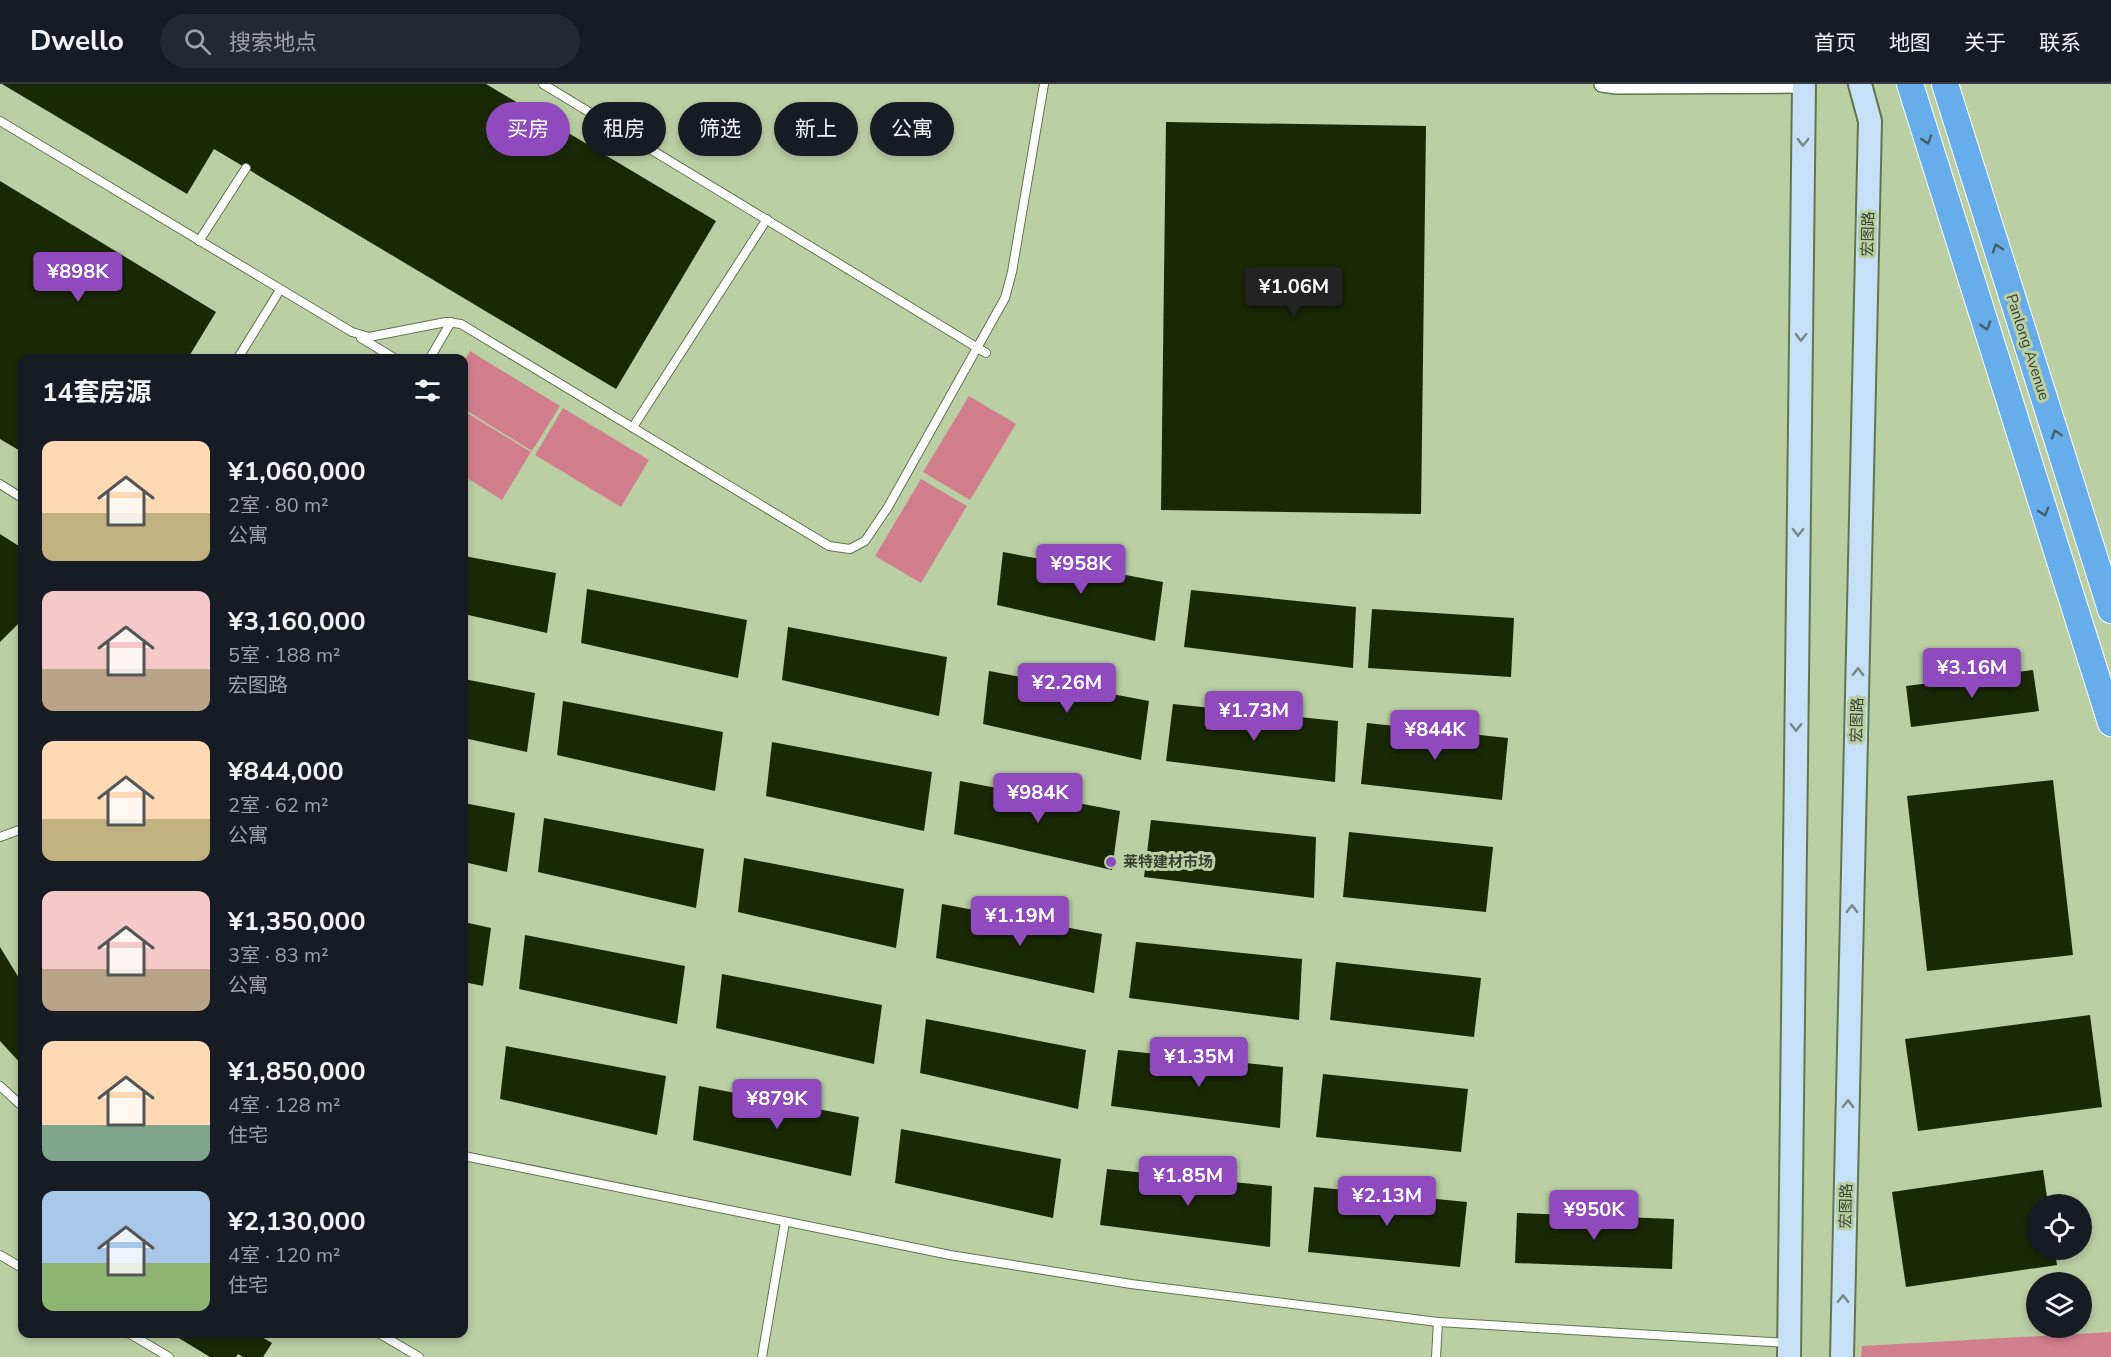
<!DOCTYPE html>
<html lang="zh">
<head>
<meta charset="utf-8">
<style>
  :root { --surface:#171b24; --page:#242831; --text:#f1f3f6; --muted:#9ea1a6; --line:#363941; --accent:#8f4abd }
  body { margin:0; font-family:"Nunito Sans","Noto Sans SC",sans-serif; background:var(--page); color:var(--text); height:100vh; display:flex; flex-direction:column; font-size:22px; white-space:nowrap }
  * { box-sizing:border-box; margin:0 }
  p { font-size:20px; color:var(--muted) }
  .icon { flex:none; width:33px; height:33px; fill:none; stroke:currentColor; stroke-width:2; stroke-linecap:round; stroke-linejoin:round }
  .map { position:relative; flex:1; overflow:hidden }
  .side { position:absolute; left:18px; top:270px; width:450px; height:984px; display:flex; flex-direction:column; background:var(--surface); border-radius:12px; box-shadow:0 3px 9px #0003 }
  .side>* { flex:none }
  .top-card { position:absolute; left:486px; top:18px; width:570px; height:54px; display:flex; gap:12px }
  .controls { position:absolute; left:2026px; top:1110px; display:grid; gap:12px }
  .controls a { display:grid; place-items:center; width:66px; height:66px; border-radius:50%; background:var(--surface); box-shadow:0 3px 9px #0003; font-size:30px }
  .price { position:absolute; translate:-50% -51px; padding:0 14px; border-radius:6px; background:var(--accent); color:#fff; font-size:20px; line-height:39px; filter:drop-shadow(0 2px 3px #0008) }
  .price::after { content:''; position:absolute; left:50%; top:36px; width:18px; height:14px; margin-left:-9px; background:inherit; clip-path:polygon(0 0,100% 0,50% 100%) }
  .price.on { background:#222; color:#fff }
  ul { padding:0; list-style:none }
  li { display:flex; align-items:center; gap:18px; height:150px; padding:0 24px }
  li span { display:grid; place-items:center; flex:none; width:168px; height:120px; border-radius:12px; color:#555 }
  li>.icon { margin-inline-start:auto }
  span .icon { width:72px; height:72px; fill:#fffc; stroke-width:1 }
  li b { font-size:26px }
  h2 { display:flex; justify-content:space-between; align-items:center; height:72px; padding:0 24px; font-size:26px }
  .chip { padding:0 21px; border-radius:27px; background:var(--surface); box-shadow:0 3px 9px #0003; font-size:21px; line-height:54px }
  .chip.on { background:var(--accent); color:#fff }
  header { display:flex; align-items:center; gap:36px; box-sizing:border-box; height:84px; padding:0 30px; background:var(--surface); border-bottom:2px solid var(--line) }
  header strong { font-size:28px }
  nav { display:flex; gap:33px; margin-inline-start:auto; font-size:21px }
  .search { width:420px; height:54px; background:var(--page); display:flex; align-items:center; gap:15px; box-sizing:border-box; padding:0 21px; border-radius:33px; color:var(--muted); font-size:22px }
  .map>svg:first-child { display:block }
</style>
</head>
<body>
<header>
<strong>Dwello</strong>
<div class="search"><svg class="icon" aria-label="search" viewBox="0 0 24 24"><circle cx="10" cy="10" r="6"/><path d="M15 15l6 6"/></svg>搜索地点</div>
<nav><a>首页</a><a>地图</a><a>关于</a><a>联系</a></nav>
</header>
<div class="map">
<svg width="2111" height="1273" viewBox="0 0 2111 1273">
  <rect width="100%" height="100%" fill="#bad0a4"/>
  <g fill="#d27f8d">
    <polygon points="470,267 560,322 532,367 464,325 464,277"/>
    <polygon points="969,312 1016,340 970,416 923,388"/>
    <polygon points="563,324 649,376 621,423 535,371"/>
    <polygon points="464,327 531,368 502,416 464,392"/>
    <polygon points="921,395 967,422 921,499 875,472"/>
    <polygon points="2111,1248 2111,1273 1861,1273 1862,1262"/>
  </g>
  <g fill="#1a2905">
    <polygon points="2,0 486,0 716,137 616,305 214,65 187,110"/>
    <polygon points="1166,38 1426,42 1421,430 1161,426"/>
    <polygon points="0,97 216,228 188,274 22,274 22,368 0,355"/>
    <polygon points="0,450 22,464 22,536 0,558"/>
    <polygon points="1003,468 1163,498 1155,557 997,521"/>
    <polygon points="464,472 556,489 547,549 464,530"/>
    <polygon points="587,505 747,536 738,594 581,559"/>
    <polygon points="1191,506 1356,523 1353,584 1184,563"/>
    <polygon points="1372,525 1514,534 1511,593 1368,584"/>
    <polygon points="788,543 947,573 939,632 782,596"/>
    <polygon points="2033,586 2039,627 1911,643 1906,602"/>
    <polygon points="989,587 1149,617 1141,676 983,640"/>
    <polygon points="464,595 535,609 527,668 464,654"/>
    <polygon points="563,617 723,648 715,707 557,671"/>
    <polygon points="1173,620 1338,637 1335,698 1166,677"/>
    <polygon points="1367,639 1508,654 1502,716 1361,700"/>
    <polygon points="772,658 932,688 924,747 766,712"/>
    <polygon points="2053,696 2073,871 1927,887 1907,712"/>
    <polygon points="960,697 1120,727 1112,786 954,750"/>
    <polygon points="464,719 515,729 507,788 464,778"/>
    <polygon points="544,734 704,765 696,824 538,788"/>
    <polygon points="1151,736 1316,753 1314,814 1144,793"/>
    <polygon points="1349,748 1493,763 1486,828 1343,813"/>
    <polygon points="744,774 904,805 896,864 738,828"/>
    <polygon points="942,820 1102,850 1094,909 936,874"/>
    <polygon points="464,838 491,844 483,902 464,898"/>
    <polygon points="525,851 685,882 677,940 519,905"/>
    <polygon points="1136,858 1302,875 1299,936 1129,914"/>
    <polygon points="0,863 22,899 22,981 0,957"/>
    <polygon points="1336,878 1481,894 1474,953 1330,936"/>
    <polygon points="722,890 882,921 874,980 716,944"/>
    <polygon points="2090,931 2102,1023 1918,1047 1905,955"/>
    <polygon points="926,935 1086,966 1078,1025 920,989"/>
    <polygon points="506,962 666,992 657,1051 500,1015"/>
    <polygon points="1118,966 1283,983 1280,1044 1111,1022"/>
    <polygon points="1323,990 1468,1005 1461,1068 1316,1053"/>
    <polygon points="699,1002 859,1033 851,1092 693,1056"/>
    <polygon points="901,1045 1061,1075 1053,1134 895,1099"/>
    <polygon points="1107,1085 1272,1102 1270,1163 1100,1141"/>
    <polygon points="2043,1086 2048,1120 2037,1120 2037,1166 2055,1166 2057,1181 1906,1203 1892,1108"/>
    <polygon points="1314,1103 1467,1118 1460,1183 1308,1168"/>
    <polygon points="1517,1129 1674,1135 1672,1185 1515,1179"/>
    <polygon points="172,1250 257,1250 272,1259 263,1273 243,1273 238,1270 236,1273 210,1273"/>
  </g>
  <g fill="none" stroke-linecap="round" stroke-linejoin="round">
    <defs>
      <g id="service">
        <polyline points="543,0 986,269"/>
        <polyline points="0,37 352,248 369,253 446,238 461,240 829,462 850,465 865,457 888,423 1005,214 1012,188 1044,0"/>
        <polyline points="199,157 246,84"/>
        <polyline points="361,254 394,274"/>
        <polyline points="238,274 280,206"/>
        <polyline points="430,274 451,238"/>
        <polyline points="633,343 767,135"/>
        <polyline points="0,400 22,414"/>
        <polyline points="0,753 22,745"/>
        <polyline points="0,1002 22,1022"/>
        <polyline points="464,1072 950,1171 1131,1200 1438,1238 1788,1259"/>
        <polyline points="0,1171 22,1184"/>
        <polyline points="130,1250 169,1273"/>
        <polyline points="380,1250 419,1273"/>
        <polyline points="762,1273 785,1138"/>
        <polyline points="1436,1273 1438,1238"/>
      </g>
      <polyline id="minor" points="1602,0 1616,2 1804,1"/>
      <g id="secondary">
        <polyline points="1789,1273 1804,0"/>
        <polyline points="1842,1273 1870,37 1860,0"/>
      </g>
      <g id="trunk">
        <polyline points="1910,0 2111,639"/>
        <polyline points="1945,0 2111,526"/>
      </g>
    </defs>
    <use href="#service" stroke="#62754d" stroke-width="10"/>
    <use href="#minor" stroke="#62754d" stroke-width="18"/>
    <use href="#secondary" stroke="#62754d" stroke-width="26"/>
    <use href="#trunk" stroke="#fff" stroke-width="28"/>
    <use href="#service" stroke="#fff" stroke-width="8"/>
    <use href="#minor" stroke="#fff" stroke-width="15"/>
    <use href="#secondary" stroke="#c6e0f8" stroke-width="22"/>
    <use href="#trunk" stroke="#67aceb" stroke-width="26"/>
  </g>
  <defs><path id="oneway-chevron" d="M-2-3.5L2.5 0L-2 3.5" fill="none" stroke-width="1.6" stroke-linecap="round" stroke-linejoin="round" transform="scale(1.5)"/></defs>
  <g stroke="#456067">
    <use href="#oneway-chevron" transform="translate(1927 56) rotate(73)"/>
    <use href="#oneway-chevron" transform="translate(1997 164) rotate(-108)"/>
    <use href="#oneway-chevron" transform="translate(1986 242) rotate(73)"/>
    <use href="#oneway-chevron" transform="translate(2056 350) rotate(-108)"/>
    <use href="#oneway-chevron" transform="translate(2044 428) rotate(73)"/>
  </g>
  <g stroke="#778889">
    <use href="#oneway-chevron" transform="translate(1803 58) rotate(91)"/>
    <use href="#oneway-chevron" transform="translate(1801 253) rotate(91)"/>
    <use href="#oneway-chevron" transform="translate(1798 448) rotate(91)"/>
    <use href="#oneway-chevron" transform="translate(1858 588) rotate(-89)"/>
    <use href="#oneway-chevron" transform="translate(1796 643) rotate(91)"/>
    <use href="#oneway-chevron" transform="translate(1852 825) rotate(-89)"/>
    <use href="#oneway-chevron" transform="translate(1848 1020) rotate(-89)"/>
    <use href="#oneway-chevron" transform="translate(1843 1215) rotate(-89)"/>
  </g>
  <circle fill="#8f4abd" stroke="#bad0a4" stroke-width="2" cx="1111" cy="778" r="6"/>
  <g text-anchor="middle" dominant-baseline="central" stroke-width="6" stroke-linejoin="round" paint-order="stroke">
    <g font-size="15" fill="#37402e" stroke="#bad0a4">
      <text transform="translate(1868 150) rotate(-89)">宏图路</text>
      <text transform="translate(2028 263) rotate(72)">Panlong Avenue</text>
      <text transform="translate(1857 636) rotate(-89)">宏图路</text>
      <text transform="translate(1846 1122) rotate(-89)">宏图路</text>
    </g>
    <g font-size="15" font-weight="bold" fill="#37402e" stroke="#bad0a4" text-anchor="start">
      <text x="1123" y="778">莱特建材市场</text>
    </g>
  </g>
</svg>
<div class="controls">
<a><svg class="icon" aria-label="locate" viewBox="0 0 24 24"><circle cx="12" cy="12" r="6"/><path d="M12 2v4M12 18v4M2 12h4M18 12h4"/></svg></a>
<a><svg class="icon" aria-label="layers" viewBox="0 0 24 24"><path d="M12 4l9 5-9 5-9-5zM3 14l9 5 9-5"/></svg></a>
</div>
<b class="price" style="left:78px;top:219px">¥898K</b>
<b class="price on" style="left:1294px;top:234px">¥1.06M</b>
<b class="price" style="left:1081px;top:511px">¥958K</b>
<b class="price" style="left:1972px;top:615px">¥3.16M</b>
<b class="price" style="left:1067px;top:630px">¥2.26M</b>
<b class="price" style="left:1254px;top:658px">¥1.73M</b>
<b class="price" style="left:1435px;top:677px">¥844K</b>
<b class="price" style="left:1038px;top:740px">¥984K</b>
<b class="price" style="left:1020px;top:863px">¥1.19M</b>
<b class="price" style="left:1199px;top:1004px">¥1.35M</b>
<b class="price" style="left:777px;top:1046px">¥879K</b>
<b class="price" style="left:1188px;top:1123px">¥1.85M</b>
<b class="price" style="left:1387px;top:1143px">¥2.13M</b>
<b class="price" style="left:1594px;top:1157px">¥950K</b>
<div class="top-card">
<a class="chip on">买房</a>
<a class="chip">租房</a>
<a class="chip">筛选</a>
<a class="chip">新上</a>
<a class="chip">公寓</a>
</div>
<section class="side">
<h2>14套房源<svg class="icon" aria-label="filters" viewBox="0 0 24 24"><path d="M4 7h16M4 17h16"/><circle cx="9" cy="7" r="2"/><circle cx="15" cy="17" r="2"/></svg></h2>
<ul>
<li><span style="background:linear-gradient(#ffd9b3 60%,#c2b280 0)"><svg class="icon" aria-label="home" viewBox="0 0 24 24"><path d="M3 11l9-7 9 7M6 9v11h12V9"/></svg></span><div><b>¥1,060,000</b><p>2室 · 80 m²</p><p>公寓</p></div></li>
<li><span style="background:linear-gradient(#f6c9c9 65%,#b9a48a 0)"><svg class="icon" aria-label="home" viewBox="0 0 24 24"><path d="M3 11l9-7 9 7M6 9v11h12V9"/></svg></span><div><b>¥3,160,000</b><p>5室 · 188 m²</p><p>宏图路</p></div></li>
<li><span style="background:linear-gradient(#ffd9b3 65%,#c2b280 0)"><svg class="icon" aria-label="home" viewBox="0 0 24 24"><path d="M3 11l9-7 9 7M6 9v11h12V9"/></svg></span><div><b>¥844,000</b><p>2室 · 62 m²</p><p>公寓</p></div></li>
<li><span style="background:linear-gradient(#f6c9c9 65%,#b9a48a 0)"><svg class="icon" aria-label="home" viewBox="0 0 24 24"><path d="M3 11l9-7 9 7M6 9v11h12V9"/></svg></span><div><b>¥1,350,000</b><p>3室 · 83 m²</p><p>公寓</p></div></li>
<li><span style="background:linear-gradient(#ffd9b3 70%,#7fa58c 0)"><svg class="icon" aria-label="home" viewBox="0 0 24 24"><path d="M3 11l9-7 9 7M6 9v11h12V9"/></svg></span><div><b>¥1,850,000</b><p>4室 · 128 m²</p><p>住宅</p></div></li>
<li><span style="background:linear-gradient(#a9c7e8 60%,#8fb573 0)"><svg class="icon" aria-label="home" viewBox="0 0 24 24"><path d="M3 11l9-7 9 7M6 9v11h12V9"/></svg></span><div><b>¥2,130,000</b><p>4室 · 120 m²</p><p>住宅</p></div></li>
</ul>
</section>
</div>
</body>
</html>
